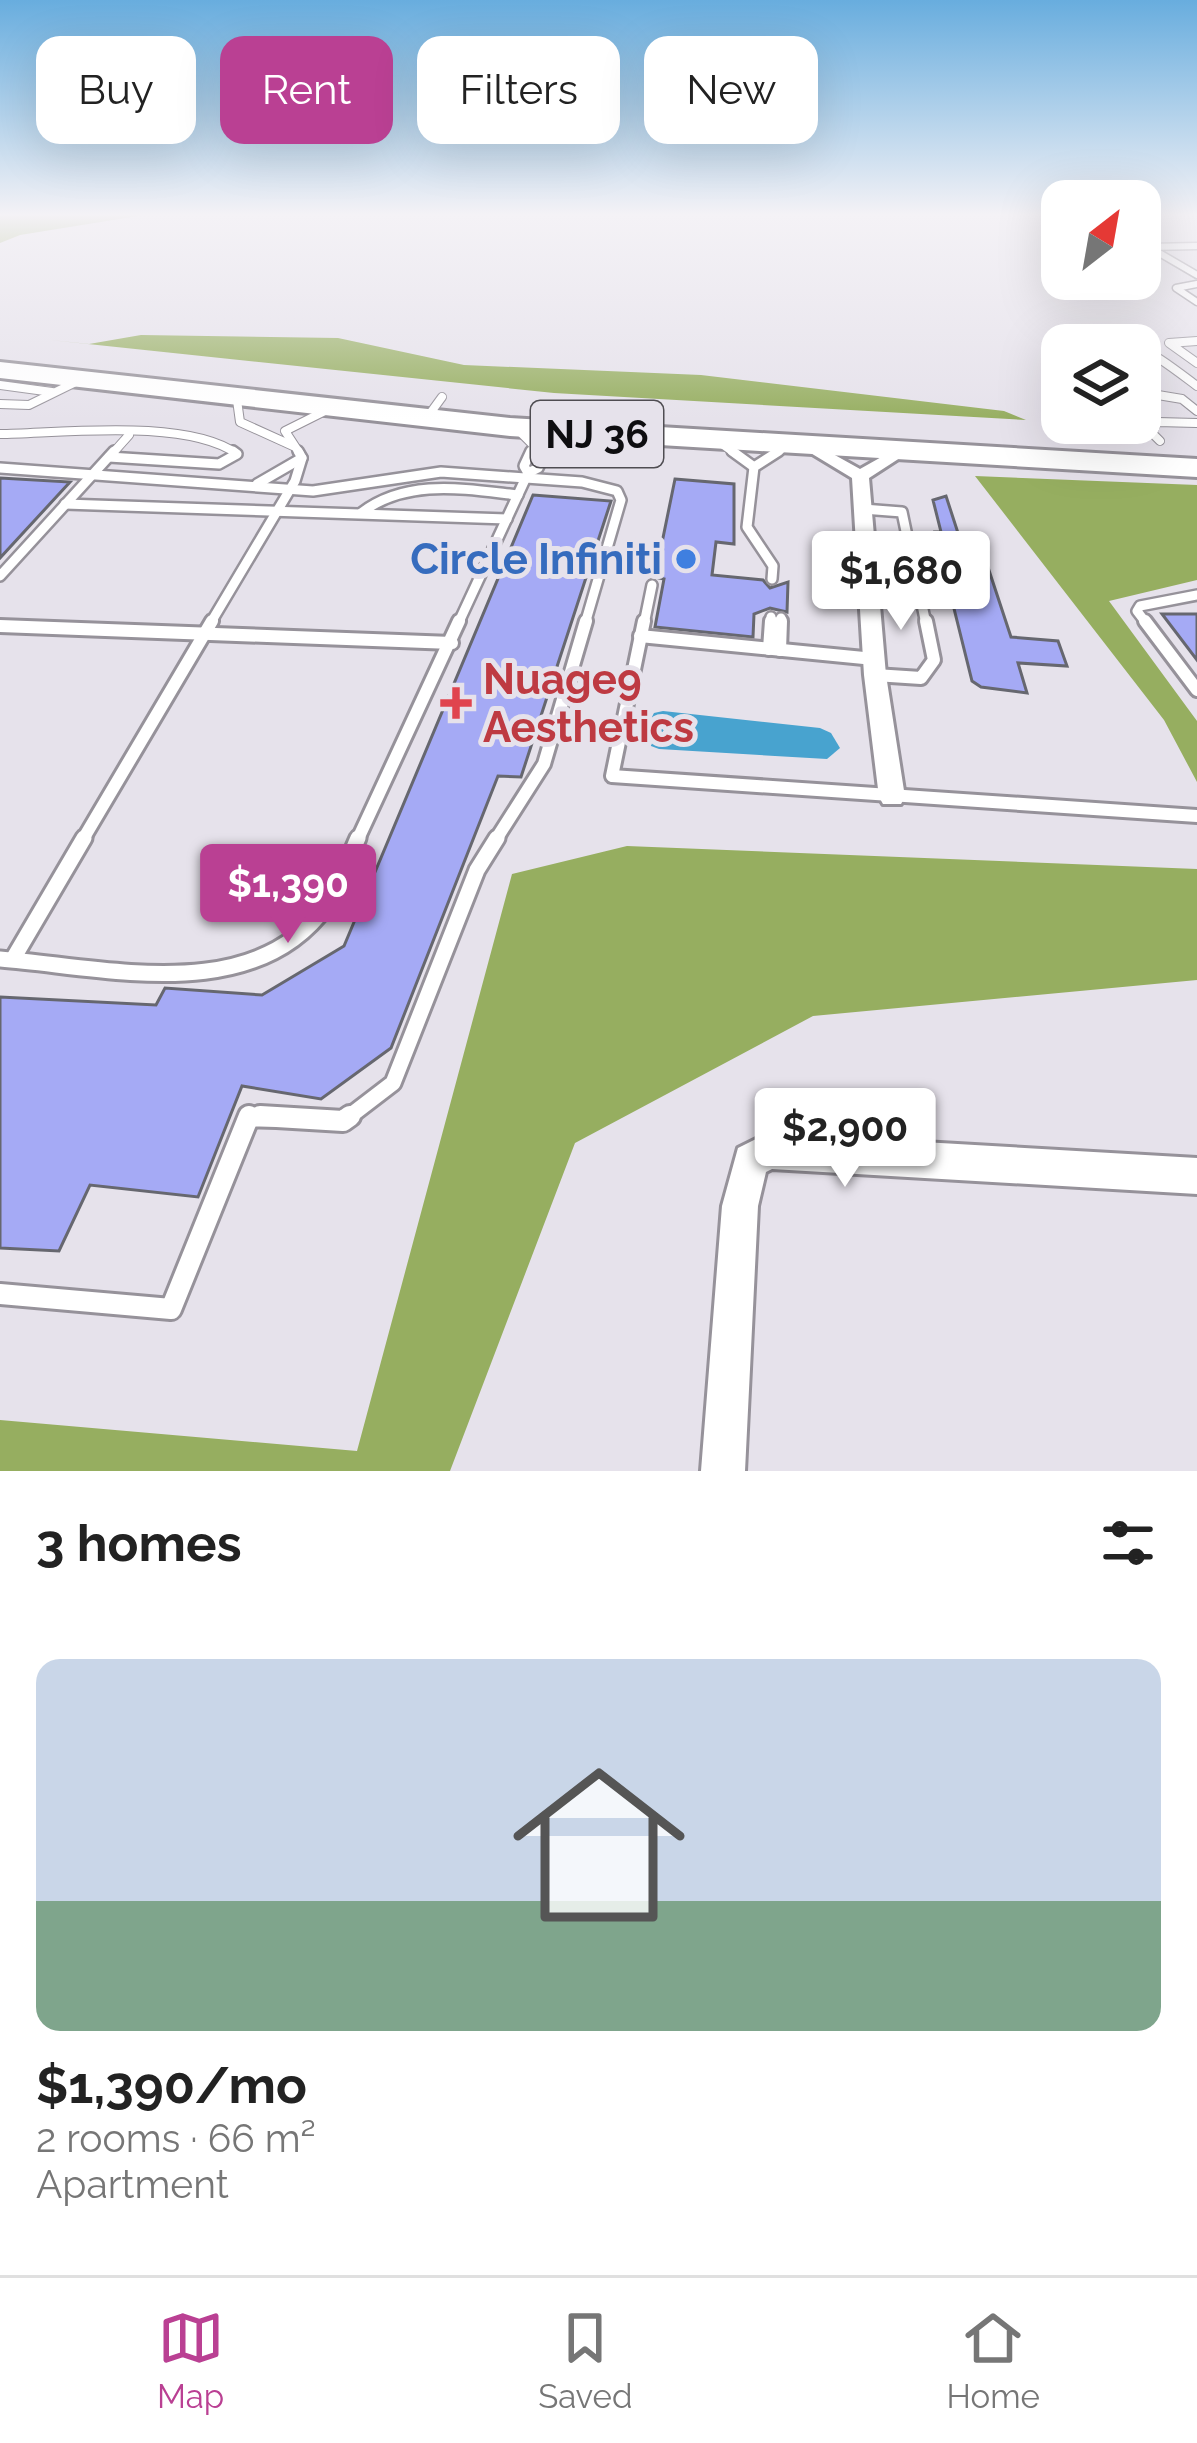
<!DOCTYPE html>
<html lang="en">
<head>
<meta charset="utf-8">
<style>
  :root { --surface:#fff; --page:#f6f6f6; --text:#222; --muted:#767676; --line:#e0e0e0; --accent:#ba4093 }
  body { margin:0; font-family:Raleway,sans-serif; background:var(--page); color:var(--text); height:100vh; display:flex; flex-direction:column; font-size:45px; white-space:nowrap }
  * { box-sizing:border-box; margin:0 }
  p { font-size:39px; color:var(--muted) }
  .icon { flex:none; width:66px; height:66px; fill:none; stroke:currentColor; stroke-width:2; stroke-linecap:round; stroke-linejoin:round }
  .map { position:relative; height:1471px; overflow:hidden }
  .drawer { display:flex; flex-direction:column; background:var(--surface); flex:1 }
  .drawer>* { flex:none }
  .banner { position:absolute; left:36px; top:36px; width:1125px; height:108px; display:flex; gap:24px }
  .needle { width:78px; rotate:31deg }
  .buttons { position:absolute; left:1041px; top:180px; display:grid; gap:24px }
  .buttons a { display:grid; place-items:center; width:120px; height:120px; border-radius:24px; background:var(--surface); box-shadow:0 12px 48px #0002; font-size:60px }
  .price { position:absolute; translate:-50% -102px; padding:0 27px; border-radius:12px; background:#fff; color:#222; font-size:39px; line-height:78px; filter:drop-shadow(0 3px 6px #0008) }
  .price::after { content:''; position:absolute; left:50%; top:72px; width:36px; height:27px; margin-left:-18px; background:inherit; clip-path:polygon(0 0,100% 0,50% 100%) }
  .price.active { background:var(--accent); color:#fff }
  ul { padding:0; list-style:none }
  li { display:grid; align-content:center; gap:24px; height:636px; padding:0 36px }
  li+li { border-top:3px solid var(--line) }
  li span { display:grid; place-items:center; height:372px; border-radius:24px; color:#555 }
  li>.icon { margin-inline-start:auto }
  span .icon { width:216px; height:216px; fill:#fffc; stroke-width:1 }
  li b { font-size:51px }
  h2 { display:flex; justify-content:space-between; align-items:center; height:144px; padding:0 36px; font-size:51px }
  .pill { padding:0 42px; border-radius:24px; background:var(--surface); box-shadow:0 12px 48px #0002; font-size:42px; line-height:108px }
  .pill.active { background:var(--accent); color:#fff }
  .tabs { display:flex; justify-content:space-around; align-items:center; height:168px; border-top:3px solid var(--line); background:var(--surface); font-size:33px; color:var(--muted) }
  .tabs a { display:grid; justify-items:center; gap:6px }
  .tabs .active { color:var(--accent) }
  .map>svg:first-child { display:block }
</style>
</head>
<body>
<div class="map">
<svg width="1197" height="1471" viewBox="0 0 1197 1471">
  <rect width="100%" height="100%" fill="#e6e2eb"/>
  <g fill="#96ae60">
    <polygon points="0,215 144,215 20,235 0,243"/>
    <polygon points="141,335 338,338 464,365 701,375 1004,411 1026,420 554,393 50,340 89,344"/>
    <polygon points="975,476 1197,485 1197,580 1109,601 1197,721 1197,782 1164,720"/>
    <polygon points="627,846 1197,869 1197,980 813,1016 575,1143 450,1471 0,1471 0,1420 357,1451 512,874"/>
  </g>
  <polygon fill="#48a3cf" points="663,711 820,728 831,733 840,748 827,759 659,749 651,746 646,728 654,713"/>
  <g fill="#a5aaf5" stroke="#66676f" stroke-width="3">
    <polygon points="0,478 70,482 0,558"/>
    <polygon points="675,479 734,484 734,544 716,542 712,575 763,580 770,588 788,582 787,612 770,608 754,614 753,637 655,627 664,579 655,577"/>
    <polygon points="533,495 611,501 521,777 498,776 391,1048 321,1099 242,1086 198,1197 90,1185 59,1251 0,1248 0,997 156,1005 165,988 262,995 344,946"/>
    <polygon points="946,496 958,533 977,534 1011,637 1058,641 1067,666 1018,663 1027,693 981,687 972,681 935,532 941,532 933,500"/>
    <polygon points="1162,614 1197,614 1197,660"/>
  </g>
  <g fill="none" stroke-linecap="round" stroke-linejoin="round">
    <defs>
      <g id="lane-far5">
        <polyline points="1197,246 1149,247 1197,275"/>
        <polyline points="1197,284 1176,288 1197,302"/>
      </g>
      <g id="lane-far4">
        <polyline points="1197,341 1169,343 1197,363"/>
        <path d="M1062 361 1057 349C1111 318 1153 353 1197 386"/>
        <polyline points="0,385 52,392"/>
        <polyline points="1140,392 1182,399 1197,411"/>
        <polyline points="237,400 240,422 293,446"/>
        <polyline points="0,404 29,405 80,380"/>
        <polyline points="426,419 442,397"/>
        <polyline points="519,431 534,446 530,454"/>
        <path d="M0 434C62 433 187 418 237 454"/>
        <polyline points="1160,441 1152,433 1157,422 1197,423"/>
        <polyline points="722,444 736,454"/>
        <polyline points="112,454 129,435"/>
        <polyline points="300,454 285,431 325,411"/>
        <polyline points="545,454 550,443 568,434"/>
        <polyline points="774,454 785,447"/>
      </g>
      <g id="lane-far3">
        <polyline points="732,451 754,467"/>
        <polyline points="109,457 219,464 237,454 233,451"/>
        <polyline points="0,468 313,491 441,472 582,482 617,491 621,500 585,624"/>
        <polyline points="528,473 524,466 531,451"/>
        <polyline points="257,484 302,458"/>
        <polyline points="65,504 507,519"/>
        <polyline points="863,509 902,512 916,579"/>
        <path d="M361 513C407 478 464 489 518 495"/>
        <polyline points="0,576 114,451"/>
        <polyline points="772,579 773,566 747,527 754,467 779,451"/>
        <polyline points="920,595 926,624"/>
        <polyline points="210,624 295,481 302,458 298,451"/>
        <polyline points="458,624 528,473 538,468 546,451"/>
        <polyline points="644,624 652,585"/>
        <polyline points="771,624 771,617"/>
        <polyline points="781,624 781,618"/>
        <polyline points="1147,624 1137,611 1140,606 1197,595"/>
      </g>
      <g id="lane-far2">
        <polyline points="644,621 612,776 1197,816"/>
        <polyline points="1145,621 1197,690"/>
        <polyline points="0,626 452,643"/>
        <polyline points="640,636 874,659"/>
        <polyline points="769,649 771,621"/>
        <polyline points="780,650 781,621"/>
        <polyline points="875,675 921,678 934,660 926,621"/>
        <polyline points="82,841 212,621"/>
        <polyline points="357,841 459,621"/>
        <polyline points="495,841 544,764 586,621"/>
      </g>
      <g id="lane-far1">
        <path d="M0 959C105 967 253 1007 326 906 340 887 348 860 358 838"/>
        <polyline points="13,959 84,838"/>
        <polyline points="248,1119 307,1119"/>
        <polyline points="346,1119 393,1083 477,870 497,838"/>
      </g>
      <g id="lane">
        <polyline points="260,1116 343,1121 350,1116"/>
        <polyline points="0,1294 171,1309 249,1116"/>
      </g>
      <g id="street">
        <polygon points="815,444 860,469 892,451 906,454 869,478 886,675 905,797 901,804 883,804 879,797 864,675 852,478 809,452 807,449"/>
        <polygon points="768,1133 1197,1158 1197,1194 772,1169 766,1172 758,1206 745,1471 701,1471 722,1206 738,1148"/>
      </g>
      <polygon id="highway" points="0,362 510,418 1197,459 1197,477 510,436 0,378"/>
    </defs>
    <use href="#lane-far5" stroke="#96929a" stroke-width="9"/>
    <use href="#lane-far4" stroke="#96929a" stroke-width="10"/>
    <use href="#lane-far3" stroke="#96929a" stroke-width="14"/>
    <use href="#lane-far2" stroke="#96929a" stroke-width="18"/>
    <use href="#lane-far1" stroke="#96929a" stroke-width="21"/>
    <use href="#lane" stroke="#96929a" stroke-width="26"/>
    <use href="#street" stroke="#96929a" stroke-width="6"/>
    <use href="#highway" stroke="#96929a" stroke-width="6"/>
    <use href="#lane-far5" stroke="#fff" stroke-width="6"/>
    <use href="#lane-far4" stroke="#fff" stroke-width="8"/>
    <use href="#lane-far3" stroke="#fff" stroke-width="9"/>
    <use href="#lane-far2" stroke="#fff" stroke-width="12"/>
    <use href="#lane-far1" stroke="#fff" stroke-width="15"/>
    <use href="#lane" stroke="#fff" stroke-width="20"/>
    <use href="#street" fill="#fff" fill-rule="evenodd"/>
    <use href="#highway" fill="#fff" fill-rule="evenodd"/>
  </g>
  <linearGradient id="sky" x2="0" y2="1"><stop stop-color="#68adde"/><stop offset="0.51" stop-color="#f4f2f6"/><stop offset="1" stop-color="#f4f2f6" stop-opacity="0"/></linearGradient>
  <rect width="1197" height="421" fill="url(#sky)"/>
  <circle fill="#3f7fe0" stroke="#e6e2eb" stroke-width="4.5" cx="686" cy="559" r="12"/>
  <path fill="#e0444e" stroke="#e6e2eb" stroke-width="4.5" d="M450 685h12v12h12v12h-12v12h-12v-12h-12v-12h12z"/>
  <g text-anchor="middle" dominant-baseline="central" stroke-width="10" stroke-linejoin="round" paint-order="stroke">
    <rect fill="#e6e2eb" stroke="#4f4d52" stroke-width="3" x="531" y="401" width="132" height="66" rx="9"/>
    <g font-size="39" font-weight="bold" fill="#0e0d10">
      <text x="597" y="434">NJ 36</text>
    </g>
    <g font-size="42" font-weight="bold" fill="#366cbe" stroke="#e6e2eb" text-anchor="end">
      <text x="662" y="559">Circle Infiniti</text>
    </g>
    <g font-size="42" font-weight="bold" fill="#be3a42" stroke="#e6e2eb" text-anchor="start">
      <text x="483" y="679">Nuage9<tspan x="483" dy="48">Aesthetics</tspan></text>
    </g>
  </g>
</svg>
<div class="buttons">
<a><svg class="needle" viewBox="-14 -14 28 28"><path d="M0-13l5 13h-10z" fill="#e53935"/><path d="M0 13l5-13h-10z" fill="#767676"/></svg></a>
<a><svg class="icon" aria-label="layers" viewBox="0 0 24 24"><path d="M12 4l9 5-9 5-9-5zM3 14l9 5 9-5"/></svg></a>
</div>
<b class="price" style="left:901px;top:633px">$1,680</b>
<b class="price active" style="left:288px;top:946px">$1,390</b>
<b class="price" style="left:845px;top:1190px">$2,900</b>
<div class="banner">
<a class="pill">Buy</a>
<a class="pill active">Rent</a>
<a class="pill">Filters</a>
<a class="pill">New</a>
</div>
</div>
<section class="drawer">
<h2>3 homes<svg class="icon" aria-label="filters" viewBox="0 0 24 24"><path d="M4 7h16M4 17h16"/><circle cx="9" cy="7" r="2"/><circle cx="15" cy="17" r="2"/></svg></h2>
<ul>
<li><span style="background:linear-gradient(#c9d6e8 65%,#7fa58c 0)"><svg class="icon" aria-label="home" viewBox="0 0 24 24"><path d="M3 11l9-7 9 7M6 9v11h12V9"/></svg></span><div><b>$1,390/mo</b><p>2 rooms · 66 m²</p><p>Apartment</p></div></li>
</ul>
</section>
<nav class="tabs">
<a class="active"><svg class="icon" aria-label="map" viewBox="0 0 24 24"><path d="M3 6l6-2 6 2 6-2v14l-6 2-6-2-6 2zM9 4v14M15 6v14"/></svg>Map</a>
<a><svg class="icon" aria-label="saved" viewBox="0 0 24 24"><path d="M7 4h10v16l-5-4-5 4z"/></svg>Saved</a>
<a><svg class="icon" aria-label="home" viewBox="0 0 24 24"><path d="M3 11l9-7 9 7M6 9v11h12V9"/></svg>Home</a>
</nav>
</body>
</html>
